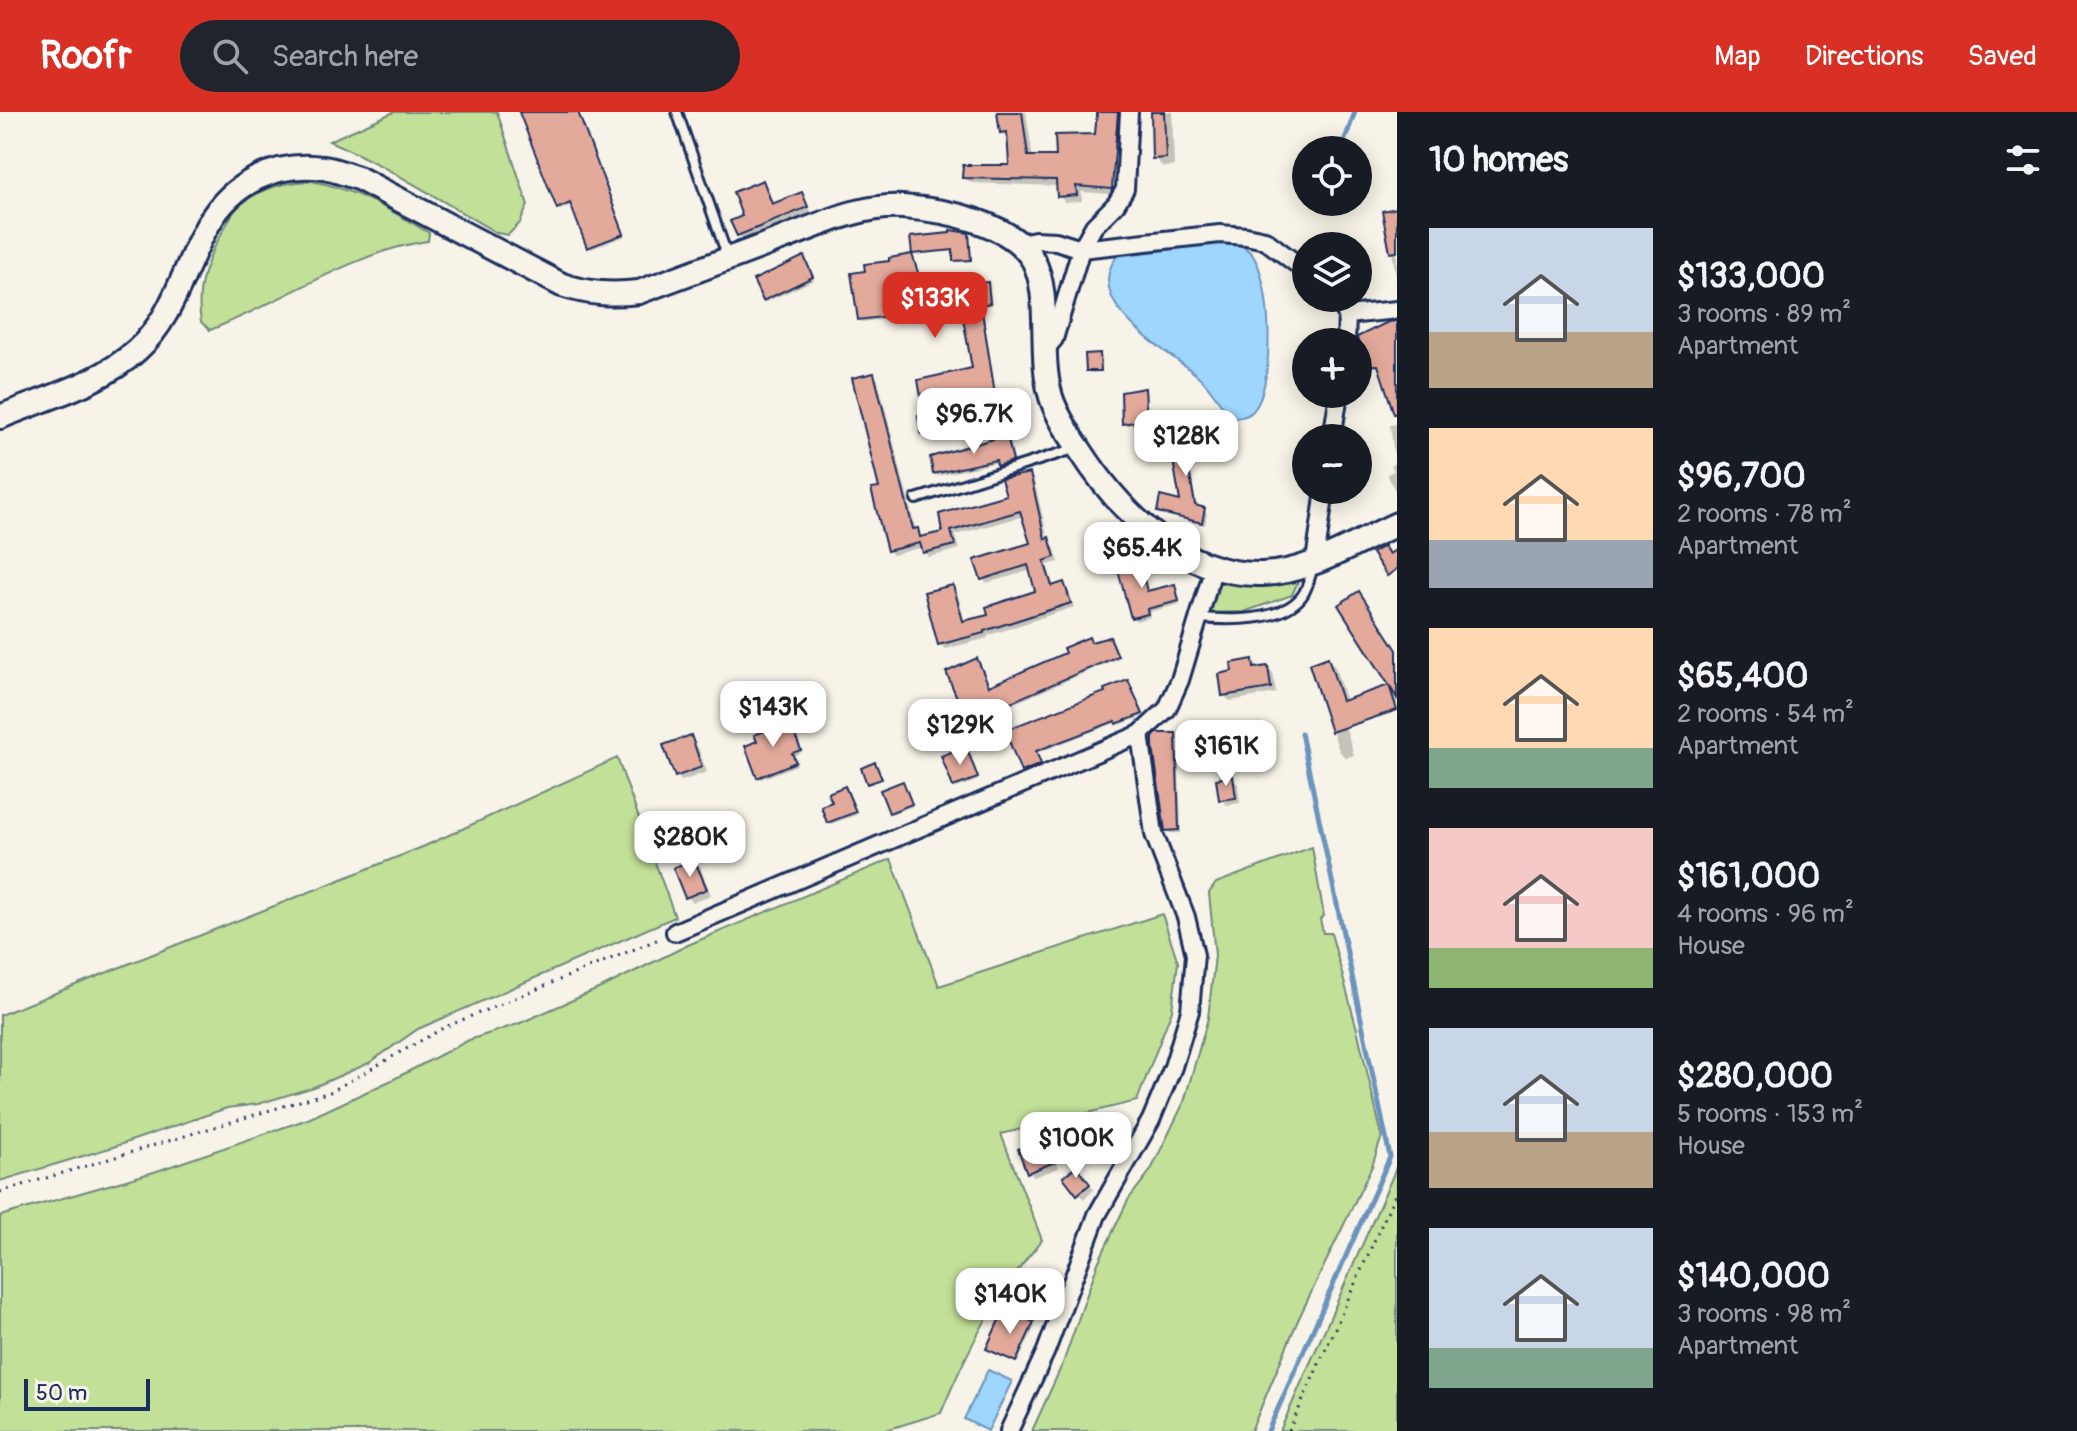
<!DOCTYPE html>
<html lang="en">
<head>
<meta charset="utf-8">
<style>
  :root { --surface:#171b24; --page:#20242c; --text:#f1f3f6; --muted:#9ea1a6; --accent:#d93025 }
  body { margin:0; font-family:Pangolin,sans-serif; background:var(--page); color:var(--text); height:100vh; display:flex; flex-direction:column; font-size:30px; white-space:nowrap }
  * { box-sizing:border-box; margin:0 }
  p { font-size:26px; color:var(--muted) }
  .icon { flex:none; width:44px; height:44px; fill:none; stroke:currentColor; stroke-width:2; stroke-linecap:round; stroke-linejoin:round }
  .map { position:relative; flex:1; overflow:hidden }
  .details { display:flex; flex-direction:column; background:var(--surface); width:680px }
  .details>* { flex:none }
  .tools { position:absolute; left:1292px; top:24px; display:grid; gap:16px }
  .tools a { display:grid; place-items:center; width:80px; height:80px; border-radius:50%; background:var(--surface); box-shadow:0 4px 20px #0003; font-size:40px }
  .scale { position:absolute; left:24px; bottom:20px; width:126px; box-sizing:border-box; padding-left:8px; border:4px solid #1b2f5e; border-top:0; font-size:22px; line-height:28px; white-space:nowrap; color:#1b2f5e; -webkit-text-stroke:6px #f7f3e8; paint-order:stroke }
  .price { position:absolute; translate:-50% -68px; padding:0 18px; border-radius:16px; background:#fff; color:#222; font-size:26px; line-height:52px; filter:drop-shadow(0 2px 4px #0008) }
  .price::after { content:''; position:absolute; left:50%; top:48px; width:24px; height:18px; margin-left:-12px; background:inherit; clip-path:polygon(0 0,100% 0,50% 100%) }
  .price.active { background:var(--accent); color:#fff }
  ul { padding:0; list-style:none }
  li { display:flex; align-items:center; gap:24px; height:200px; padding:0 32px }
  li span { display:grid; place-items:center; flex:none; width:224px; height:160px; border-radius:0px; color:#555 }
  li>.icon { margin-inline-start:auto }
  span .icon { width:96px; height:96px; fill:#fffc; stroke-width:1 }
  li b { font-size:34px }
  h2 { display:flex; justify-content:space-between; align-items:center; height:96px; padding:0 32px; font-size:34px }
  header { display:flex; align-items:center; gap:48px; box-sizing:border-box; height:112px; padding:0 40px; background:var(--accent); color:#fff }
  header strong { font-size:38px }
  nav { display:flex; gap:44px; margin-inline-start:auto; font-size:28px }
  .search { width:560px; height:72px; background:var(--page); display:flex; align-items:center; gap:20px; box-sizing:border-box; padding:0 28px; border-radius:44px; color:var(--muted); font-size:30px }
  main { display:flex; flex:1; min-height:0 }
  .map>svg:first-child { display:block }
</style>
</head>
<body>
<header>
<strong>Roofr</strong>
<div class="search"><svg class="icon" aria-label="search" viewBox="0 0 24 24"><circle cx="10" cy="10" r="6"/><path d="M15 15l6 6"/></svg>Search here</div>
<nav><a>Map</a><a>Directions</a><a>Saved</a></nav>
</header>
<main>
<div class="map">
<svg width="1397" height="1319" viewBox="0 0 1397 1319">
  <rect width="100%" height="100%" fill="#f7f3e8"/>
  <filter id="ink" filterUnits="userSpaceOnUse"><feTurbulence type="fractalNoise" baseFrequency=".0125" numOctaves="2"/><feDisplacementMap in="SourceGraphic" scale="16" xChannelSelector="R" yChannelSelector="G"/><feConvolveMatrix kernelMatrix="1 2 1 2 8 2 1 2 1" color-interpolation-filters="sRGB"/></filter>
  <g filter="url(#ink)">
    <g fill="#c3e098" stroke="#6f887b" stroke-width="2">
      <path d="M394 0H497L528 93 520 111 508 123 497 121C441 89 388 54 329 29Z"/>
      <path d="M311 69C353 76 393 99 429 121L428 129C354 139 280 191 210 218L201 210C195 175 207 147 224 117 228 110 232 101 237 96 258 76 284 70 311 69Z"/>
      <polygon points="1300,465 1292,483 1244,500 1207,501 1219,471 1261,473"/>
      <polygon points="617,646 675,805 418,917 369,951 314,975 258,992 227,996 113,1035 0,1069 0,903 425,734"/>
      <polygon points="1312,735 1324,804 1320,807 1323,821 1331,821 1358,921 1382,1024 1372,1054 1298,1208 1251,1319 1032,1319 1063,1251 1098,1151 1128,1088 1151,1058 1184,990 1208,906 1215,843 1209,781 1216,771"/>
      <path d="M891 747 939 874 1162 802 1178 850 1172 898 1137 989 1001 1022 1042 1128C995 1184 969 1234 941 1301L883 1319H0V1104L154 1060 308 1007 392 968 469 928 518 912 605 874 688 833Z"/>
      <polygon points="1397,1052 1397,1319 1280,1319 1394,1061"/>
    </g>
    <g fill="#9ed6fe" stroke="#6a93be" stroke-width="2">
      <path d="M1214 132C1226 132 1240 130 1249 139 1273 161 1276 278 1252 300 1247 305 1241 305 1235 306 1221 298 1213 276 1198 264 1167 238 1080 192 1117 144Z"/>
      <polygon points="988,1258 1012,1269 988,1319 964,1307"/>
    </g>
    <g fill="#0003">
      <polygon points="521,0 578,0 625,124 591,137 589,135 573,93 560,98 558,96"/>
      <polygon points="999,0 1026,0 1033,46 1058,45 1097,24 1099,0 1118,0 1110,82 1081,80 1082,89 1065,90 1059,84 1058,74 971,71 964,65 1011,55 1008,27 1002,20"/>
      <polygon points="1122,0 1118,82 1114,82"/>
      <polygon points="1153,0 1172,0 1174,54 1163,55 1154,46"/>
      <polygon points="763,71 768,76 774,93 801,83 812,101 745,129 739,123 744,106"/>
      <polygon points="1397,98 1397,168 1385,101"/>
      <polygon points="968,123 970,125 972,149 957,150 955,139 914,143 912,126"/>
      <polygon points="912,144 925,181 987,172 989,175 992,193 982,194 998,291 1003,308 926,323 923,320 926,305 975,258 964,197 862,210 860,208 892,151"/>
      <polygon points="805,149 814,168 766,190 764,187"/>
      <polygon points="1100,243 1102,260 1090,261 1088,258"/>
      <polygon points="873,263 878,268 916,419 922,426 945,421 1009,384 1029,363 1034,368 1048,427 1053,432 1059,450 1047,453 1054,475 1064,472 1068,477 1074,495 987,524 988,526 945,537 940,532 952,475 957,480 965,511 991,504 1038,480 1032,458 987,471 982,467 1032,432 1024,404 955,423 959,437 929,445 923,435 893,443 889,438 881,377"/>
      <polygon points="1144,278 1148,310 1126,313 1124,311"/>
      <polygon points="1397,312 1397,383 1387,362 1394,359 1391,353 1395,351 1390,313"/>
      <polygon points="1208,321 1216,339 1188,343 1197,396 1207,401 1205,413 1163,402 1159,399 1183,392 1180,342"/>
      <polygon points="1006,325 1015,351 1002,356 998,350 938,364 935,361"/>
      <polygon points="1133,449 1138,459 1143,461 1148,481 1174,474 1181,492 1149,500 1150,505 1136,509 1133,505"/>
      <polygon points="1359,482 1397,537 1397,593 1345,613 1354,643 1346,646 1339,639 1311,553 1328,548 1335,555 1346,590 1392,574"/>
      <polygon points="1089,527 1092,532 1111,529 1119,546 971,610 969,608"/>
      <polygon points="1252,549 1258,557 1267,556 1273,561 1276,581 1230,589 1224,583 1234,561"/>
      <polygon points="1129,572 1143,604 1120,613 1117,610 1037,641 1042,654 1025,661 1023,659 1008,619"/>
      <polygon points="789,611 802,640 793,644 797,653 761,667 759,665"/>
      <polygon points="1175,623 1178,626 1181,721 1170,721 1167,718"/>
      <polygon points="690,625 696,631 707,660 682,669 676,664"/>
      <polygon points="967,639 978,668 957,676 955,674"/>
      <polygon points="1232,667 1238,672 1240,691 1227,693 1221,687"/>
      <polygon points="903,672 913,694 892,702 890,700"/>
      <polygon points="845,676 856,703 831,712 823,695 834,691"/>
      <polygon points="694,750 700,755 711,783 693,790 687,785"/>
      <polygon points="1045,1028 1050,1034 1059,1056 1034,1065 1029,1060"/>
      <polygon points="1081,1062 1094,1078 1084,1087 1079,1081"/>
      <polygon points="1032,1211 1035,1214 1018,1250 990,1238"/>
    </g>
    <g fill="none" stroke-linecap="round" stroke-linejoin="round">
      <g stroke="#6a93be" stroke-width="5">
        <polyline points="1341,38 1355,0"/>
        <polyline points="1268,1319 1390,1045 1301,621"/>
      </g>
    </g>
    <g fill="#e3aa9c" stroke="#1b2f5e" stroke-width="2">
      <polygon points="519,0 578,0 624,122 587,136 570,91 557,97"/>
      <polygon points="997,0 1022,0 1028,44 1056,44 1055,23 1095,22 1097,0 1118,0 1112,77 1076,74 1077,83 1057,85 1056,68 962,66 963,53 1009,53 1007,20 1000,21"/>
      <polygon points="1151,0 1164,0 1166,46 1152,47"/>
      <polygon points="763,68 772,92 802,80 808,95 737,124 730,109 742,104 733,80"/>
      <polygon points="1397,96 1397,140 1390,141 1382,99"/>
      <polygon points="950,118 969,121 971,148 953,149 953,138 912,142 910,125 950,121"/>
      <polygon points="912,142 924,179 988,170 990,191 981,193 996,289 999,289 1002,306 921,322 918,304 924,303 918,268 972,256 961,195 858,208 851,161 865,159 864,152 889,149 889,146"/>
      <polygon points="804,144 813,165 763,189 753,168"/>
      <polygon points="1397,209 1397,302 1394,302 1378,253 1363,254 1357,225 1388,210"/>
      <polygon points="1100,241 1101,259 1086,259 1085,242"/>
      <polygon points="874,261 913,417 918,416 920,425 942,420 939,402 1006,383 1001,367 1030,361 1045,427 1049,425 1055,445 1044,449 1052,474 1064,470 1071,491 984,519 984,521 938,533 924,480 953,473 963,509 988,503 986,495 1035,479 1028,453 981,468 974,448 1030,431 1020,399 951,419 955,433 923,441 920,431 887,439 871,377 879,376 852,266"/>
      <polygon points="1145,276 1147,308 1122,312 1121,280"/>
      <polygon points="1209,318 1214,336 1186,340 1195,393 1205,396 1202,411 1157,400 1160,384 1180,389 1172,342 1178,341 1177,323"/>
      <polygon points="1007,323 1013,349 997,354 996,348 933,362 930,345"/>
      <polygon points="1384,434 1389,442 1397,437 1397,457 1387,464 1372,441"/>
      <polygon points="1134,446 1137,457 1141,456 1147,479 1175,472 1179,489 1147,497 1148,502 1131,506 1116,451"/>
      <polygon points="1359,479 1397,538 1397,586 1338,493"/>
      <polygon points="1089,525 1091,530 1110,525 1118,544 967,609 946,560 977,546 989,574 1065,541 1063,536"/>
      <polygon points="1328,545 1342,589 1389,573 1397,598 1331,620 1309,552"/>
      <polygon points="1253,547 1254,556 1268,554 1271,576 1222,584 1219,562 1232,559 1231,551"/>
      <polygon points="1128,568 1143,602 1116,612 1115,609 1036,639 1041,652 1021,660 1005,618 1105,580 1104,577"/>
      <polygon points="789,609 801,638 792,641 796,650 757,666 745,634 757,629 754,623"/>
      <polygon points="1157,621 1176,621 1179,718 1165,719 1153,635 1153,625"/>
      <polygon points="691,623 702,655 675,665 663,633"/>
      <polygon points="966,634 978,666 953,675 941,644"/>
      <polygon points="875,650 882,667 867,672 861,656"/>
      <polygon points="1233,664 1236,686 1219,688 1216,667"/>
      <polygon points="903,669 912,692 889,701 880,678"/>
      <polygon points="845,674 856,700 827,711 821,694 832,690 828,681"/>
      <polygon points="694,747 707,777 685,786 673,756"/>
      <polygon points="1045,1026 1055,1050 1027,1061 1018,1037"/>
      <polygon points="1076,1054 1090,1072 1077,1083 1063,1065"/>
      <polygon points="1004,1197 1034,1210 1016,1250 986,1237"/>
    </g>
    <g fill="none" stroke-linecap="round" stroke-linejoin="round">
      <defs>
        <g id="lane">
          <polyline points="677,0 728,146"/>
          <polyline points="916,387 1077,336"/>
          <path d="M1198 506C1227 508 1281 511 1302 484 1308 476 1310 464 1313 454"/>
        </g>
        <g id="street">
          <polyline points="1019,131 1035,128 1056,129 1081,137 1220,122 1246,124 1265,128 1306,159"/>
          <polyline points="1338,186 1347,203 1346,230"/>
          <polyline points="1347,203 1397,198"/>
          <polyline points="1043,240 1054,227 1081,137 1094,114 1116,92 1125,77 1129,0"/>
          <polyline points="1332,326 1339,282"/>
          <polyline points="1315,449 1325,378"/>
          <polyline points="675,820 1140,622 1167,597 1180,568 1214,455"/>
          <polyline points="1009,1319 1046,1239 1097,1103 1151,1008 1173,955 1190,899 1195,843 1186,805 1154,722 1140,622"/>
        </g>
        <path id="secondary" d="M0 305C45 286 101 272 137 238 175 204 184 153 209 111 232 71 277 49 323 56 334 57 347 63 358 66L562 173C589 182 612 183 639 180 687 162 734 145 781 127 820 113 861 92 903 95 944 98 1011 110 1033 148 1052 182 1038 244 1051 285 1057 304 1069 322 1080 338 1120 400 1182 464 1262 462 1308 461 1355 431 1397 412"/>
      </defs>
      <use href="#lane" stroke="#1b2f5e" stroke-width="14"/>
      <use href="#street" stroke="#1b2f5e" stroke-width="22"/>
      <use href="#secondary" stroke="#1b2f5e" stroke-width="28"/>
      <g stroke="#1b2f5e" stroke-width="3" stroke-dasharray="2 6" stroke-linecap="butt">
        <polyline points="0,1080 330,980 445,915 659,827"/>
        <polyline points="1289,1319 1397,1078"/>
      </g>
      <use href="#lane" stroke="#f7f3e8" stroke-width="8"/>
      <use href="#street" stroke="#f7f3e8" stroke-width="16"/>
      <use href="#secondary" stroke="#f7f3e8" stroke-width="22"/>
    </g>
  </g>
</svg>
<div class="tools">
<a><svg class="icon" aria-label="locate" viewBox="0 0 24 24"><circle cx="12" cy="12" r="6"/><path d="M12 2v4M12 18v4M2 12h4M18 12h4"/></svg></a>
<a><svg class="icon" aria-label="layers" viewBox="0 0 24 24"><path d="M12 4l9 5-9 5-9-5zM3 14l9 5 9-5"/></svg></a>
<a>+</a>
<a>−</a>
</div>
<div class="scale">50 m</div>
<b class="price active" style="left:935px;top:228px">$133K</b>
<b class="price" style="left:974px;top:344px">$96.7K</b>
<b class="price" style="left:1186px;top:366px">$128K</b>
<b class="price" style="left:1142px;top:478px">$65.4K</b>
<b class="price" style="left:773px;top:637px">$143K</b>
<b class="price" style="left:960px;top:655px">$129K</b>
<b class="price" style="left:1226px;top:676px">$161K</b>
<b class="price" style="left:690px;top:767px">$280K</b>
<b class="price" style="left:1076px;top:1068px">$100K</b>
<b class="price" style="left:1010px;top:1224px">$140K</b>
</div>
<section class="details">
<h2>10 homes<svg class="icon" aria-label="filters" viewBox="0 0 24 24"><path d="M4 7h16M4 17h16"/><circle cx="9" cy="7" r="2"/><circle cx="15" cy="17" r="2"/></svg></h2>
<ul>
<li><span style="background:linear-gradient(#c9d6e8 65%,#b9a48a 0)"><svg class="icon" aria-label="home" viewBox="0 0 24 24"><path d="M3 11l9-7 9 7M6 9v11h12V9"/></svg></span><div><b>$133,000</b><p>3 rooms · 89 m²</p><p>Apartment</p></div></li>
<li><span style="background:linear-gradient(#ffd9b3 70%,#9aa5b1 0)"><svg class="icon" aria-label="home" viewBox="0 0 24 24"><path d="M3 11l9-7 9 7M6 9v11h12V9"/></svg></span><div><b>$96,700</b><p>2 rooms · 78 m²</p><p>Apartment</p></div></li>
<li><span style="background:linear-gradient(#ffd9b3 75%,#7fa58c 0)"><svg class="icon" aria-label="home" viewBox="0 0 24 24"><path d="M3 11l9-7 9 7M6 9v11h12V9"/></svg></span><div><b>$65,400</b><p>2 rooms · 54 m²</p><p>Apartment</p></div></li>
<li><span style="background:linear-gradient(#f6c9c9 75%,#8fb573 0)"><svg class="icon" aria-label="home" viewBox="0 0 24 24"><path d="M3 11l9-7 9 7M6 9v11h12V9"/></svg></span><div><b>$161,000</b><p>4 rooms · 96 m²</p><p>House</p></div></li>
<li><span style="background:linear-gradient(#c9d6e8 65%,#b9a48a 0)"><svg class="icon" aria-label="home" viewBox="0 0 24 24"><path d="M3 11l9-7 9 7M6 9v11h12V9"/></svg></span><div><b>$280,000</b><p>5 rooms · 153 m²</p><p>House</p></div></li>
<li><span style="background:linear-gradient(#c9d6e8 75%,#7fa58c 0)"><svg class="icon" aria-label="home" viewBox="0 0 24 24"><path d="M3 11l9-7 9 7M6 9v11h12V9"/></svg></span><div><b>$140,000</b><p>3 rooms · 98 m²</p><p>Apartment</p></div></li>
</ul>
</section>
</main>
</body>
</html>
